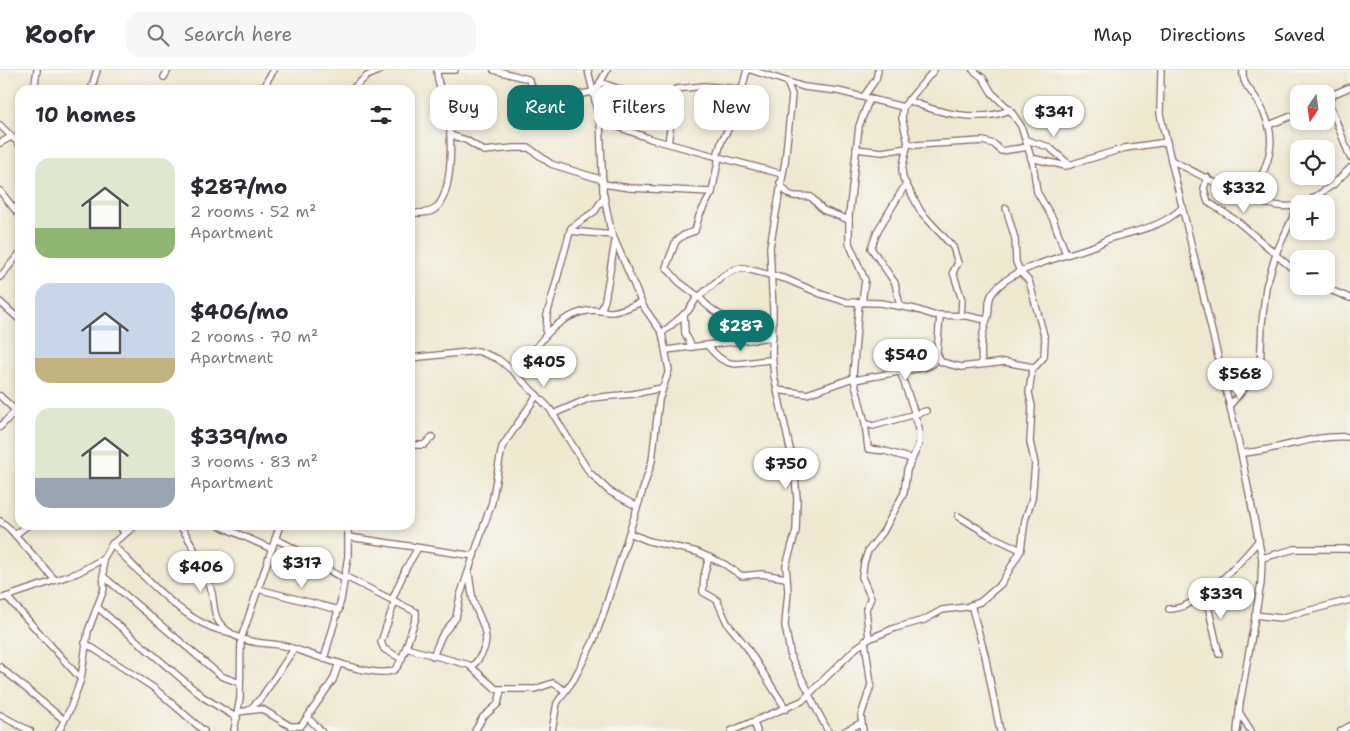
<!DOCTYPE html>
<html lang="en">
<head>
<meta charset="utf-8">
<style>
  :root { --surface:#fff; --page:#f7f7f7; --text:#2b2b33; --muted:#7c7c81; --line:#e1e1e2; --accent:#0f766e }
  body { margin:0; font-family:"Shantell Sans",sans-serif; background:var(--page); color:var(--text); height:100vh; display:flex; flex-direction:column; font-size:19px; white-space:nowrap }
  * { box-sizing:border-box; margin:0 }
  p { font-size:16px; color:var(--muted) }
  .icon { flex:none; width:28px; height:28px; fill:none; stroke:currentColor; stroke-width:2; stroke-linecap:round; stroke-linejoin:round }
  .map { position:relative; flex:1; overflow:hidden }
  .panel { position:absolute; left:15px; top:15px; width:400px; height:445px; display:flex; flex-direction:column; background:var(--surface); border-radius:15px; box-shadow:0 2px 8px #0003 }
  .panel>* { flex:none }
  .banner { position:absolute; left:430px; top:15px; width:475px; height:45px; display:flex; gap:10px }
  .needle { width:32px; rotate:193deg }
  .controls { position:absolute; left:1290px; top:15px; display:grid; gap:10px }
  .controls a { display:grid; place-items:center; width:45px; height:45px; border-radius:10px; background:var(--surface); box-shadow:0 2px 8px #0003; font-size:25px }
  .price { position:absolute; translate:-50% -42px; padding:0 11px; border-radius:18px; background:#fff; color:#222; font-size:16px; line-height:32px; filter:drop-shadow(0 1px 2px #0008) }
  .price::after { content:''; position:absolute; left:50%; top:30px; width:15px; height:11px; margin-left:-8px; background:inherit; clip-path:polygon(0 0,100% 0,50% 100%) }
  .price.current { background:var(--accent); color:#fff }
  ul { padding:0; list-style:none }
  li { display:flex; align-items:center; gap:15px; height:125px; padding:0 20px }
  li span { display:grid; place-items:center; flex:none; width:140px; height:100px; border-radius:15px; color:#555 }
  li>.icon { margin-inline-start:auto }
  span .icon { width:60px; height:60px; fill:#fffc; stroke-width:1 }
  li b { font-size:21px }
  h2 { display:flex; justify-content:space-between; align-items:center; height:60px; padding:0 20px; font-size:21px }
  .pill { padding:0 18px; border-radius:15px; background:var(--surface); box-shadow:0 2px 8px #0003; font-size:18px; line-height:45px }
  .pill.current { background:var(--accent); color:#fff }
  header { display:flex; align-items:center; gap:30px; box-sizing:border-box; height:70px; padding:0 25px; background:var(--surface); border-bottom:1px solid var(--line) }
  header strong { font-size:24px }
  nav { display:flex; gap:28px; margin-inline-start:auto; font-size:18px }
  .search { width:350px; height:45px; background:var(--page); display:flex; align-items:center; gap:12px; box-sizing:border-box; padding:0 18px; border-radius:15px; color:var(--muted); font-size:19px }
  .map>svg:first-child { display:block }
</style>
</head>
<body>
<header>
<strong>Roofr</strong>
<div class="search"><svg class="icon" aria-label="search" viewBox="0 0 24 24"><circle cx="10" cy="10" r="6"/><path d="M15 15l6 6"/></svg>Search here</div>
<nav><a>Map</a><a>Directions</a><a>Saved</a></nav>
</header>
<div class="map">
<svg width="1350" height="661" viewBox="0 0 1350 661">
  <rect width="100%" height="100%" fill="#f6f6f2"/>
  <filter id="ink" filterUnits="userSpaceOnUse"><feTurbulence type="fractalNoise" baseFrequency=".02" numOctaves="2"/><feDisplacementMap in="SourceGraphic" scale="10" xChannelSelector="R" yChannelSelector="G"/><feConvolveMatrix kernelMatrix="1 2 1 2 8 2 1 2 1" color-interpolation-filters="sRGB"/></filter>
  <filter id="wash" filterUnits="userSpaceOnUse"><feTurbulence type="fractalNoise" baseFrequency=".0096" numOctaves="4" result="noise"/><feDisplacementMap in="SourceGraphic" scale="20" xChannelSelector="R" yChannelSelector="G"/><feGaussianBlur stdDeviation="1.12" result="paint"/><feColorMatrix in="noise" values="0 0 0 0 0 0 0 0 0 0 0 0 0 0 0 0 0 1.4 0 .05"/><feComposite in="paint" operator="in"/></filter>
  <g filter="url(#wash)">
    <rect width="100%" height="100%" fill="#eee8d0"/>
  </g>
  <g filter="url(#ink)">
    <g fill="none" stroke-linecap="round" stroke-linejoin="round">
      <defs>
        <g id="minor">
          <polyline points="440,0 455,0"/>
          <path d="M494 0 528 9C532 14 533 22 538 25 548 31 582 24 593 22"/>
          <polyline points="751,0 804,17 838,21 903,37"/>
          <polyline points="934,0 903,37 902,48 908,73 915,75 983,71 994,74 1001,81 1028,77"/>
          <polyline points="973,0 983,8 992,23 1010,40 1021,56 1033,94 1037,122 1053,149 1066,184"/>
          <polyline points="1161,0 1160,44 1241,383 1262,488 1261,513 1240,633 1237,661"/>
          <path d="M1243 0C1242 13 1248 17 1255 27 1282 68 1270 87 1252 128"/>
          <polyline points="164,7 168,0"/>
          <polyline points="600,12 635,25 652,23 674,27"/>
          <polyline points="787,12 792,25 785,92 770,177 773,240 772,282 774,306 794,397 797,428 796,461 786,496 788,521 785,555 791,588 810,624"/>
          <polyline points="34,20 37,0"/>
          <polyline points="91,20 97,0"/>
          <polyline points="241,20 265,17"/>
          <polyline points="264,20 268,9 274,0"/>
          <polyline points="351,20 367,6 381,0"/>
          <polyline points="594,24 607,0"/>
          <polyline points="864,26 876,9 878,0"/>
          <path d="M908 30C937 43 979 53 1010 40"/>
          <polyline points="1326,32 1330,35 1350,87"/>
          <polyline points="1328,32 1334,24 1350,17"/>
          <polyline points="599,50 651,69 782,104"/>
          <polyline points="0,55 20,75"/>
          <polyline points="1269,55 1299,43"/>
          <polyline points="450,65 466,70 484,81 513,78 529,78 551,94 603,110"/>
          <polyline points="1026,70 1049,77 1070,95"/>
          <polyline points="908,72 902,100 903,108 921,142 953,177 958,193 953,202 962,230 961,246"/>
          <polyline points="0,73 11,67"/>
          <polyline points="668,73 676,19 703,16 740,19"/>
          <polyline points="856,79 882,82 907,78"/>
          <polyline points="717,86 722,70 734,49 747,0"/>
          <polyline points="1031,88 1066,96 1125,78 1167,72"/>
          <path d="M1171 90C1202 105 1266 145 1299 135"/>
          <polyline points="1207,107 1204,119 1208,132 1237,151 1276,184"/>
          <path d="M780 113C791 132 794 124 811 127L823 140 849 150"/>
          <polyline points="603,114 630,118 712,122"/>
          <polyline points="0,121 20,146"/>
          <polyline points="1304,134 1333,115 1350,98"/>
          <path d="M410 143C418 143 430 144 436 138 454 121 452 64 447 41 443 26 437 15 437 0"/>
          <polyline points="570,161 613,165"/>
          <polyline points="1276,185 1299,204"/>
          <polyline points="0,207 20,183"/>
          <polyline points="1320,216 1350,228"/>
          <polyline points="699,227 679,212 666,197 676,171 684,165 695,161 699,146 712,122 719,87"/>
          <path d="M699 227C715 247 738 251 754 270"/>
          <polyline points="0,232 20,250"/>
          <polyline points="859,232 853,306 865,353 873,356 926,341"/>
          <polyline points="862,233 865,210 849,173 849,145 859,56 870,28"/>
          <polyline points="900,236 895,213 871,178 878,160 906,114"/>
          <polyline points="601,241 605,230 615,172"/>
          <polyline points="684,244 685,263 692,277"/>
          <polyline points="940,245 937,283 941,292 961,297 1005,292 1033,297"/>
          <polyline points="662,263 688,241 696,229 723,206 734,200 743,198 786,209 821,224 846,232 880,233 915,239 933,245 967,246 986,250"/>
          <polyline points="546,264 547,245 571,158 595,141 604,127"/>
          <path d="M708 276C730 304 741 291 772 290"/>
          <polyline points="666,280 773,267"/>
          <polyline points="410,288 478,281 498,289 513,301 550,339 589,402 609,421 636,436"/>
          <path d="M982 294C980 276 982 263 988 246 990 239 987 231 992 224 1008 198 1067 186 1094 176 1101 174 1107 168 1115 167 1140 160 1164 156 1183 137"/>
          <polyline points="900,301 915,344"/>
          <path d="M519 306C535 276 555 244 593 240 599 240 606 242 612 242 622 241 632 236 641 232"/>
          <polyline points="854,310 926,297 933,294 937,286"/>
          <polyline points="777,320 807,324 853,308"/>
          <polyline points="0,326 15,340"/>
          <polyline points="1230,335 1260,301 1262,253 1266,217 1277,181 1298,136"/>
          <polyline points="13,343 20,355"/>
          <polyline points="553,344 590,328 633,324 662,318"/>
          <polyline points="865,353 868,379 885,381 912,389"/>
          <polyline points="0,357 20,336"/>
          <polyline points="410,375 424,375 432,367"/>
          <path d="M1241 383C1278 381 1312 364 1350 367"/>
          <polyline points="19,424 20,423"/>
          <polyline points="958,446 989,465 1021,480"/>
          <polyline points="0,451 9,458 55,510"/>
          <polyline points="119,455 125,464"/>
          <path d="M179 455C190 467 208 507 212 523 214 533 213 543 219 552 224 559 232 565 240 568 253 574 270 573 285 576 307 582 375 610 394 600 403 595 411 559 416 548V542L344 506"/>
          <polyline points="218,455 272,479"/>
          <polyline points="629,463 649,471 697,482 724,494 742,506 761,504 786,508"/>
          <polyline points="15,465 28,455"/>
          <polyline points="349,467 474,486"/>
          <path d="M275 469C300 479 320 496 344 509"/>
          <path d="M112 474C141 503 187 557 229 562"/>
          <polyline points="709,487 704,506 703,522 717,530 727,553 746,576 786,639"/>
          <polyline points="1262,488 1295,479 1350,479"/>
          <path d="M469 505C471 515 471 526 475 536 486 562 494 573 472 597"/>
          <polyline points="103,506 221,606 240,613"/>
          <polyline points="258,519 339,540"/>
          <polyline points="1205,523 1219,584"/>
          <polyline points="7,527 81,609"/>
          <polyline points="0,529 77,503 103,489"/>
          <polyline points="392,530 406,498 418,478"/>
          <polyline points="395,531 381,572 384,579 402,589"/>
          <polyline points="971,535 985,585 1000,661"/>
          <polyline points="97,537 203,627 237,648"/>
          <path d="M1169 539C1198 540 1242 491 1259 470"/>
          <polyline points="1255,545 1280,548 1350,530"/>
          <polyline points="869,569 866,539 871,528 862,507 864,493 868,481 883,462 904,423 907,400 919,374 919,358 914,344"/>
          <polyline points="85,573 154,618 204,661"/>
          <polyline points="406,578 469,595 496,619 535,619 553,613 564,620"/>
          <polyline points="433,586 442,565 456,548 460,526 492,432 502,377 537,325"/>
          <polyline points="324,589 341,530 348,486 348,455"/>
          <polyline points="0,597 64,650"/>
          <polyline points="809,625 828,661"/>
          <polyline points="249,640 261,628 294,579"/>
          <polyline points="238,642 262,639 290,656 301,656 333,610 339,593"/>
          <polyline points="1239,642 1251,661"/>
          <polyline points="0,645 30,661"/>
          <polyline points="308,648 321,661"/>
          <polyline points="754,652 757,661"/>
          <polyline points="59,661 70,639 81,609 88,561 104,519 103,489 112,474 136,455"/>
          <polyline points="234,661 240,628 241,569 280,455"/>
          <polyline points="475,661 483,647 498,634 501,620"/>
          <polyline points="552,661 557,633 574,609 593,572 603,545 652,391 659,330 669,300 662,263 643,236 611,161 603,121 600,52 588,0"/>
          <polyline points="731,661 802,631 856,578 869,569 895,558 924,550 942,540 966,537 980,532 1001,514 1021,480 1025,450 1032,429 1035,394 1030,372 1032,336 1029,323 1032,300 1044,287 1045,269 1029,211 1021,203 1016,192 1015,169 1006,138"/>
          <polyline points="845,661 861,653"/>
          <polyline points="863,661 861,646 871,615 865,571"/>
          <polyline points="1341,661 1350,656"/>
        </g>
      </defs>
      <use href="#minor" stroke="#836565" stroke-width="8"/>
      <use href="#minor" stroke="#fff" stroke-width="5.5"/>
    </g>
  </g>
</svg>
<div class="controls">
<a><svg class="needle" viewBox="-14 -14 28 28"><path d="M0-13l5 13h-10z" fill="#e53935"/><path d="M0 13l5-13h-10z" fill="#7c7c81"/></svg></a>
<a><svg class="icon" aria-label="locate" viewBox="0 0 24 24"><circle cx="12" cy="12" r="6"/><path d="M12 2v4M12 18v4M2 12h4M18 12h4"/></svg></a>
<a>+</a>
<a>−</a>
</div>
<b class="price" style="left:1054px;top:68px">$341</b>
<b class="price" style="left:1244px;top:144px">$332</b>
<b class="price current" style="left:741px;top:282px">$287</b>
<b class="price" style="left:906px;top:311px">$540</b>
<b class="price" style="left:544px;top:318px">$405</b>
<b class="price" style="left:1240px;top:330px">$568</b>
<b class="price" style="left:786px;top:420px">$750</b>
<b class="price" style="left:302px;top:519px">$317</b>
<b class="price" style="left:201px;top:523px">$406</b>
<b class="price" style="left:1221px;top:550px">$339</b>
<div class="banner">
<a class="pill">Buy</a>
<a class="pill current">Rent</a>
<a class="pill">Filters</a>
<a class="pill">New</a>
</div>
<section class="panel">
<h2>10 homes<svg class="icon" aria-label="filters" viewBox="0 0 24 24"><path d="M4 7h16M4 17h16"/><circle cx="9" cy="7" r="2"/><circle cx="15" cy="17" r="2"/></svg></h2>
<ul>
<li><span style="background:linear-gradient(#dfe7d0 70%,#8fb573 0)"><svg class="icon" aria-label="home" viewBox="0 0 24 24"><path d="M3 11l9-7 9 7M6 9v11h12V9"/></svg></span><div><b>$287/mo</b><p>2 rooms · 52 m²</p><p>Apartment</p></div></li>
<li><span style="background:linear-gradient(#c9d6e8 75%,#c2b280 0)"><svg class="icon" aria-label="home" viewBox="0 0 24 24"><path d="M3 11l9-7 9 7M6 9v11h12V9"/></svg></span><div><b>$406/mo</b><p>2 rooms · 70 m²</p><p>Apartment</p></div></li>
<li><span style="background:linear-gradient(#dfe7d0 70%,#9aa5b1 0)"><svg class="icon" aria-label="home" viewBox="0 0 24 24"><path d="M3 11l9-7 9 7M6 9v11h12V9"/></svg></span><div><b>$339/mo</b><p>3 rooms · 83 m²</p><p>Apartment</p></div></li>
</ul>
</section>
</div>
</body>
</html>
